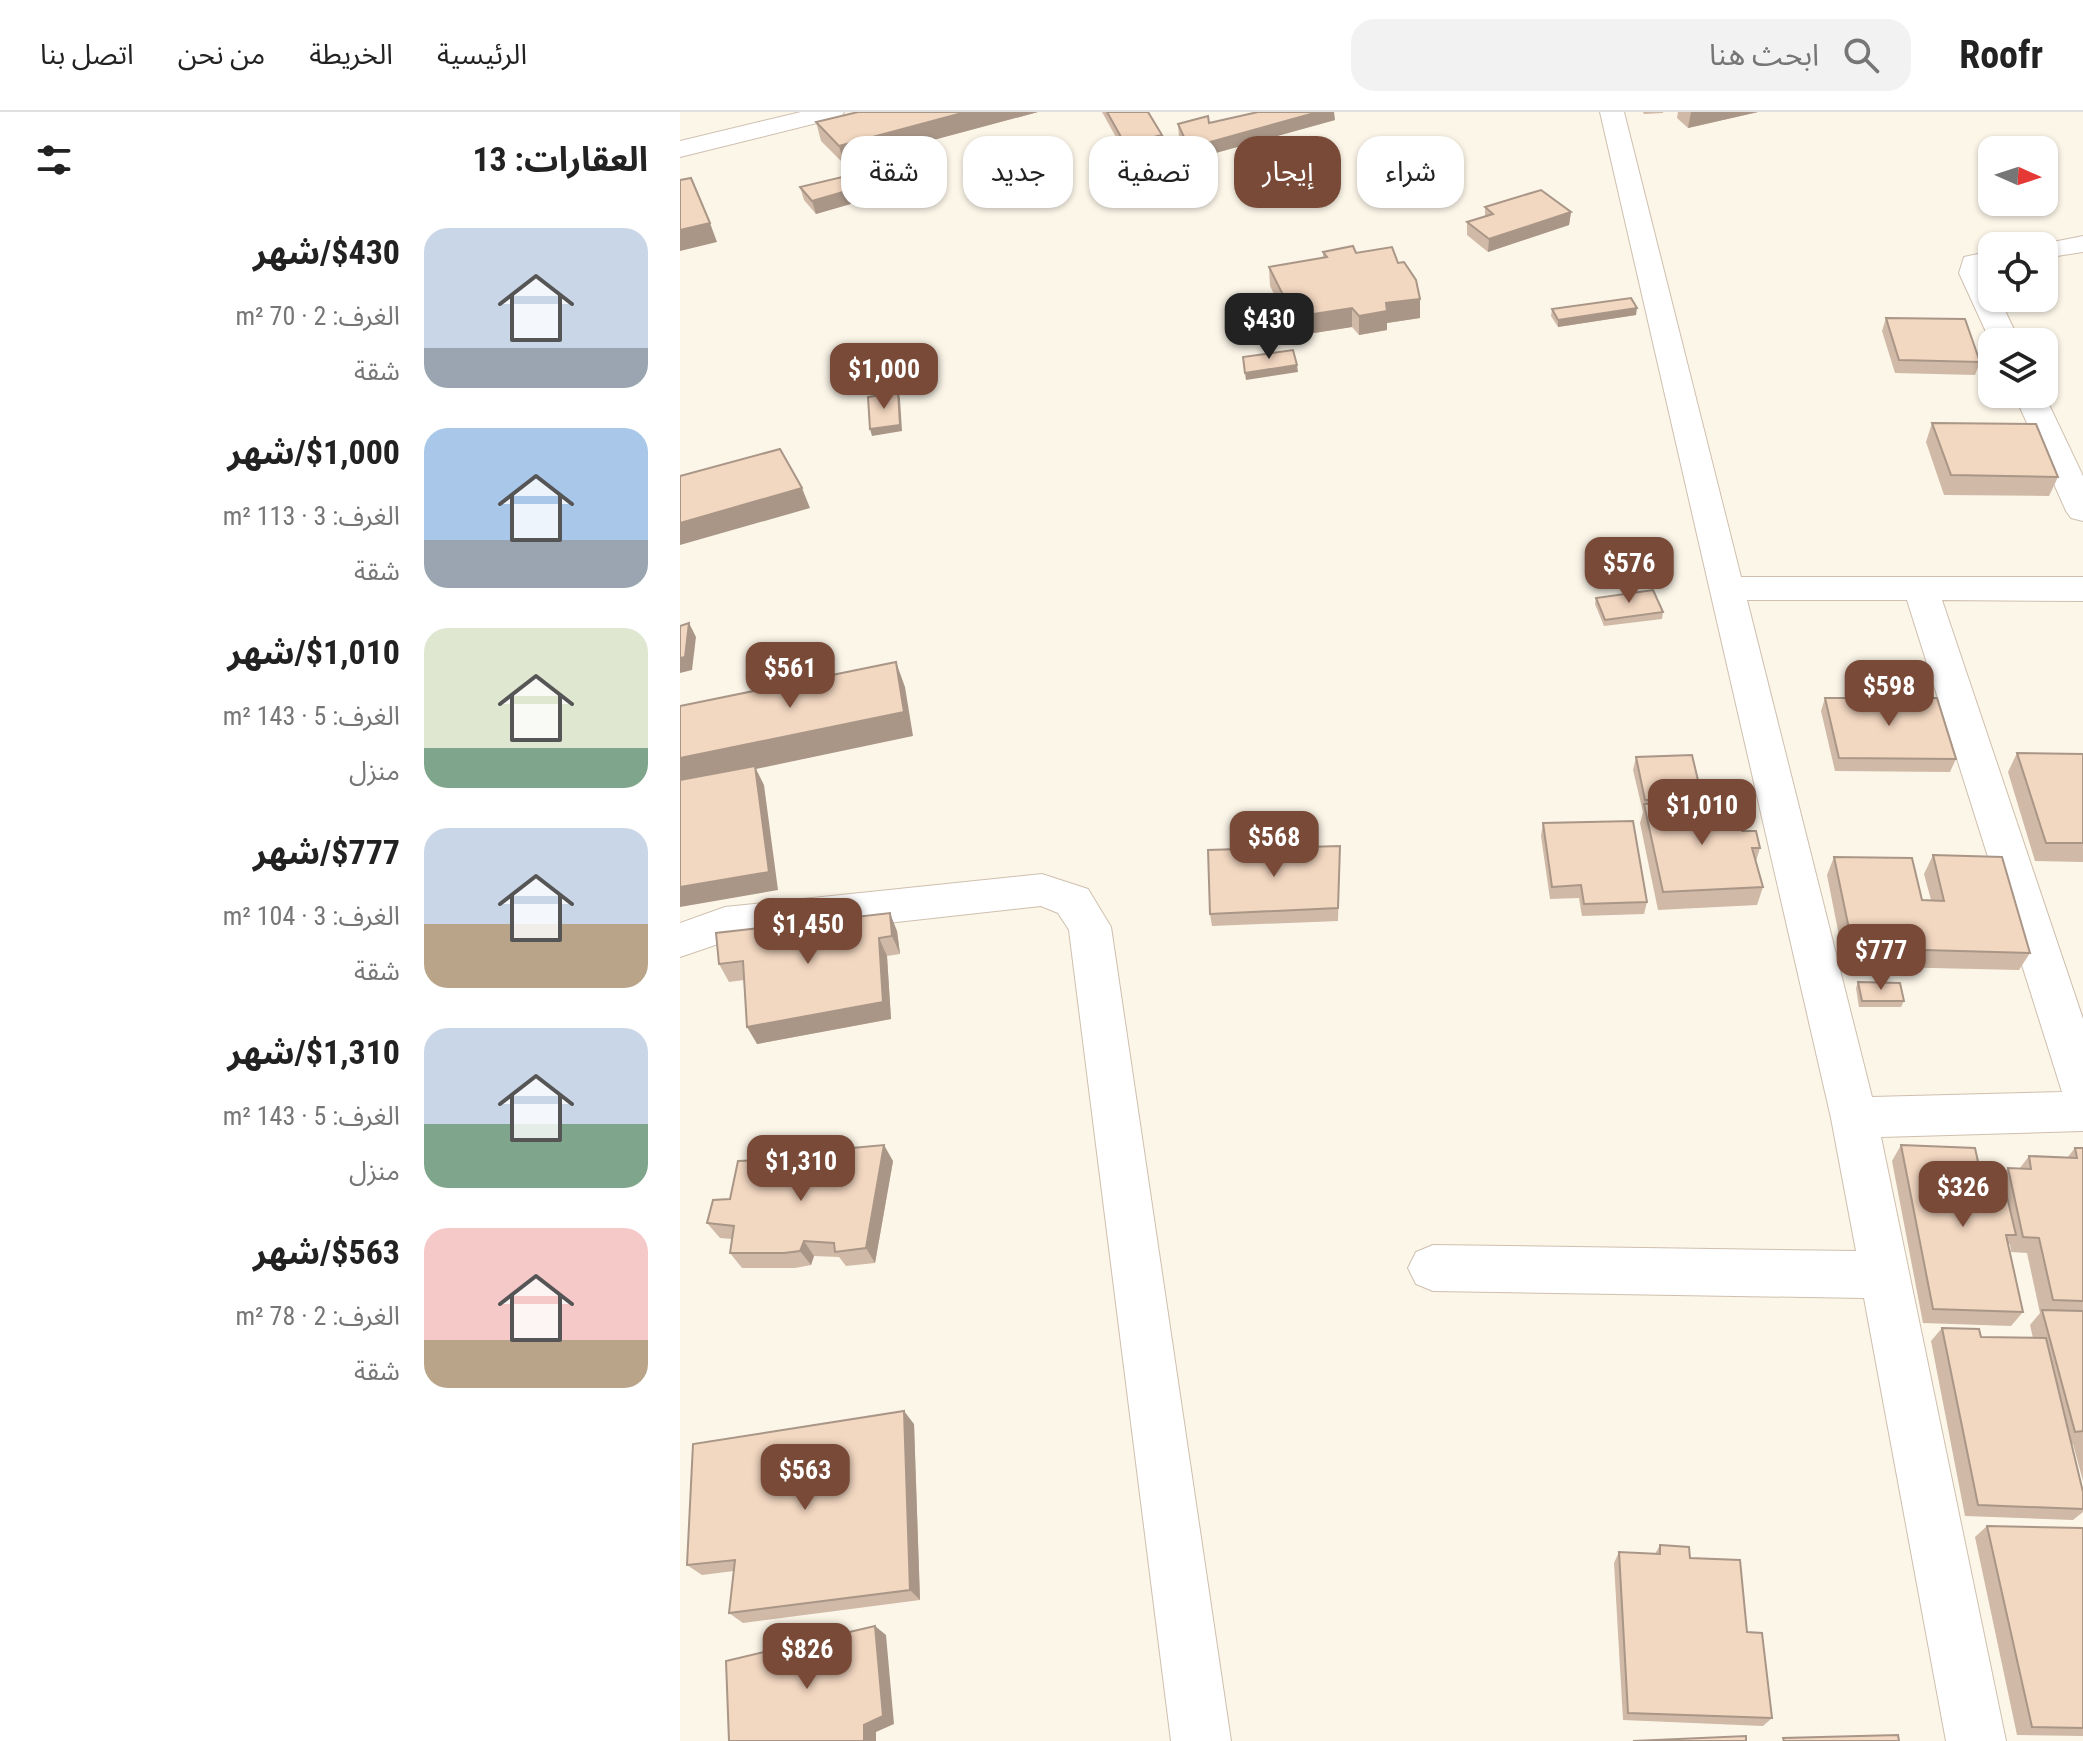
<!DOCTYPE html>
<html lang="ar">
<head>
<meta charset="utf-8">
<style>
  :root { --surface:#fff; --page:#f2f2f2; --text:#222; --muted:#767676; --line:#e0e0e0; --accent:#794a37 }
  body { margin:0; font-family:"Roboto Condensed","Noto Sans Arabic",sans-serif; background:var(--page); color:var(--text); direction:rtl; height:100vh; display:flex; flex-direction:column; font-size:30px; white-space:nowrap }
  * { box-sizing:border-box; margin:0 }
  p { font-size:26px; color:var(--muted) }
  .icon { flex:none; width:44px; height:44px; fill:none; stroke:currentColor; stroke-width:2; stroke-linecap:round; stroke-linejoin:round }
  .map { position:relative; flex:1; overflow:hidden; direction:ltr }
  .drawer { display:flex; flex-direction:column; background:var(--surface); width:680px }
  .drawer>* { flex:none }
  .top-card { position:absolute; left:24px; top:24px; width:760px; height:72px; direction:rtl; display:flex; gap:16px }
  .needle { width:52px; rotate:93deg }
  .controls { position:absolute; left:1298px; top:24px; display:grid; gap:16px }
  .controls a { display:grid; place-items:center; width:80px; height:80px; border-radius:16px; background:var(--surface); box-shadow:0 2px 6px #0004; font-size:40px }
  .price { position:absolute; translate:-50% -68px; padding:0 18px; border-radius:16px; background:var(--accent); color:#fff; font-size:26px; line-height:52px; filter:drop-shadow(0 2px 4px #0008) }
  .price::after { content:''; position:absolute; left:50%; top:48px; width:24px; height:18px; margin-left:-12px; background:inherit; clip-path:polygon(0 0,100% 0,50% 100%) }
  .price.selected { background:#222; color:#fff }
  ul { padding:0; list-style:none }
  li { display:flex; align-items:center; gap:24px; height:200px; padding:0 32px }
  li span { display:grid; place-items:center; flex:none; width:224px; height:160px; border-radius:24px; color:#555 }
  li>.icon { margin-inline-start:auto }
  span .icon { width:96px; height:96px; fill:#fffc; stroke-width:1 }
  li b { font-size:34px }
  h2 { display:flex; justify-content:space-between; align-items:center; height:96px; padding:0 32px; font-size:34px }
  .pill { padding:0 28px; border-radius:24px; background:var(--surface); box-shadow:0 2px 6px #0004; font-size:28px; line-height:72px }
  .pill.selected { background:var(--accent); color:#fff }
  header { display:flex; align-items:center; gap:48px; box-sizing:border-box; height:112px; padding:0 40px; background:var(--surface); border-bottom:2px solid var(--line) }
  header strong { font-size:38px }
  nav { display:flex; gap:44px; margin-inline-start:auto; font-size:28px }
  .search { width:560px; height:72px; background:var(--page); display:flex; align-items:center; gap:20px; box-sizing:border-box; padding:0 28px; border-radius:24px; color:var(--muted); font-size:30px }
  main { display:flex; flex:1; min-height:0 }
  .map>svg:first-child { display:block }
</style>
</head>
<body>
<header>
<strong>Roofr</strong>
<div class="search"><svg class="icon" aria-label="search" viewBox="0 0 24 24"><circle cx="10" cy="10" r="6"/><path d="M15 15l6 6"/></svg>ابحث هنا</div>
<nav><a>الرئيسية</a><a>الخريطة</a><a>من نحن</a><a>اتصل بنا</a></nav>
</header>
<main>
<div class="map">
<svg width="1403" height="1629" viewBox="0 0 1403 1629">
  <rect width="100%" height="100%" fill="#fcf6e9"/>
  <g fill="none" stroke-linecap="round" stroke-linejoin="round">
    <defs>
      <g id="minor">
        <polygon points="121,0 164,0 161,5 0,45 0,29"/>
        <path d="M920 0H944L1061 465H1403V489L1262 488 1403 907V1019L1201 1025 1326 1629H1266L1184 1186 753 1179 736 1172 728 1156 736 1140 753 1133 1176 1139 1151 1006ZM1067 488H1227L1382 980 1192 985Z"/>
        <polygon points="1403,124 1403,140 1364,146 1364,134 1353,134"/>
        <path d="M1312 139V155L1307 156C1307 166 1312 176 1312 186H1319L1340 230H1312V233L1279 161 1284 145Z"/>
        <polygon points="1334,282 1364,282 1403,364 1403,409 1391,406 1386,399"/>
        <polygon points="362,762 408,777 431,815 551,1629 491,1629 389,818 378,801 361,794 47,829 0,845 0,811 45,795"/>
      </g>
    </defs>
    <use href="#minor" stroke="#cfbfae" stroke-width="2"/>
    <use href="#minor" fill="#fff" fill-rule="evenodd"/>
  </g>
  <g fill="#d0b9a6">
    <polygon points="178,0 358,0 164,52 141,29 136,10"/>
    <polygon points="422,0 468,0 482,23 483,36 447,45"/>
    <polygon points="963,0 983,0 983,1 964,2"/>
    <polygon points="998,0 1078,0 1008,16 997,6"/>
    <polygon points="655,8 510,48 499,25 498,12"/>
    <polygon points="194,71 198,84 136,102 124,88 120,75"/>
    <polygon points="805,95 891,100 889,113 808,140 787,123 787,110 805,104"/>
    <polygon points="643,140 676,141 740,206 707,211 707,218 679,223 672,215 615,224 590,174 589,155 643,146"/>
    <polygon points="872,197 956,203 878,215 871,204"/>
    <polygon points="1206,206 1300,250 1295,263 1215,261 1202,219"/>
    <polygon points="1252,311 1378,365 1369,384 1264,383 1246,330"/>
    <polygon points="916,486 983,500 982,507 924,514 915,492"/>
    <polygon points="1145,586 1276,647 1270,660 1155,659 1141,599"/>
    <polygon points="1337,641 1403,642 1403,750 1355,749 1328,660"/>
    <polygon points="956,645 1022,685 1021,690 1062,719 1080,736 1076,749 1083,775 1077,793 978,798 960,711 963,700 953,658"/>
    <polygon points="863,711 967,790 964,802 902,804 899,786 870,787 861,724"/>
    <polygon points="660,734 658,809 532,814 530,802"/>
    <polygon points="1253,743 1350,841 1339,858 1165,854 1147,763 1154,745 1242,788 1251,788 1244,762"/>
    <polygon points="217,819 220,842 207,844 211,907 77,932 64,868 49,870 39,852"/>
    <polygon points="1178,870 1224,889 1221,895 1179,895 1176,876"/>
    <polygon points="1221,1033 1299,1054 1322,1064 1328,1056 1340,1056 1349,1044 1387,1046 1395,1036 1403,1036 1403,1369 1393,1332 1391,1332 1403,1380 1403,1400 1393,1408 1285,1404 1251,1229 1262,1216 1301,1225 1353,1226 1350,1213 1360,1201 1347,1141 1331,1140 1330,1132 1328,1134 1343,1200 1331,1214 1243,1211 1212,1049"/>
    <polygon points="116,1047 124,1060 155,1053 213,1049 195,1151 166,1154 159,1145 134,1144 131,1153 115,1156 62,1156 50,1141 52,1127 40,1126 27,1111 50,1087"/>
    <polygon points="234,1312 240,1488 63,1511 49,1501 54,1459 22,1463 7,1453"/>
    <polygon points="1307,1414 1403,1416 1403,1624 1337,1623 1295,1425"/>
    <polygon points="980,1433 1010,1446 1067,1520 1092,1606 1083,1614 943,1608 934,1451 939,1440 975,1442"/>
  </g>
  <g fill="#a99687">
    <polygon points="286,0 358,0 164,52 159,34"/>
    <polygon points="638,0 654,0 655,8 510,48 509,36"/>
    <polygon points="1011,0 1078,0 1008,16"/>
    <polygon points="482,23 483,36 447,45 445,32"/>
    <polygon points="194,71 198,84 136,102 132,89"/>
    <polygon points="891,100 889,113 808,140 809,127"/>
    <polygon points="30,111 37,130 0,139 0,118"/>
    <polygon points="740,187 740,206 707,211 707,218 679,223 679,204 706,191"/>
    <polygon points="672,196 672,215 615,224 614,205"/>
    <polygon points="957,196 956,203 878,215 878,208"/>
    <polygon points="617,253 618,260 566,268 565,261"/>
    <polygon points="218,280 220,287 222,319 192,324 190,317"/>
    <polygon points="122,376 130,396 0,433 0,411"/>
    <polygon points="9,511 16,525 12,558 0,561 0,546"/>
    <polygon points="216,550 225,575 233,624 76,657 84,673 98,778 0,795 0,646"/>
    <polygon points="210,801 217,819 220,842 212,824"/>
    <polygon points="199,826 207,844 211,907 77,932 67,915"/>
    <polygon points="204,1033 213,1049 195,1151 186,1136"/>
    <polygon points="116,1047 126,1063 112,1059"/>
    <polygon points="124,1129 134,1144 131,1153 120,1139"/>
    <polygon points="224,1299 234,1312 240,1488 230,1478"/>
    <polygon points="195,1514 206,1523 214,1612 196,1620 196,1629 184,1629 184,1613"/>
  </g>
  <g fill="#f2d7c1" stroke="#a99687" stroke-width="2">
    <polygon points="178,0 286,0 159,34 136,10"/>
    <polygon points="427,0 468,0 482,23 445,32"/>
    <polygon points="578,0 638,0 509,36 498,12 528,4 529,11"/>
    <polygon points="183,60 194,71 132,89 120,75"/>
    <polygon points="11,66 30,111 0,118 0,68"/>
    <polygon points="861,78 891,100 809,127 787,110 813,102 805,95"/>
    <polygon points="673,134 676,141 712,135 718,151 724,150 736,168 740,187 706,191 707,199 679,204 672,196 614,205 589,155 647,145 643,140"/>
    <polygon points="951,186 957,196 878,208 872,197"/>
    <polygon points="1206,206 1285,207 1300,250 1219,248"/>
    <polygon points="613,238 617,253 565,261 563,245"/>
    <polygon points="218,280 220,313 190,317 188,285"/>
    <polygon points="1252,311 1356,312 1378,365 1271,363"/>
    <polygon points="100,337 122,376 0,411 0,364"/>
    <polygon points="973,478 983,500 925,508 916,486"/>
    <polygon points="9,511 5,545 0,546 0,514"/>
    <polygon points="216,550 224,600 0,646 0,594"/>
    <polygon points="1145,586 1257,586 1276,647 1159,646"/>
    <polygon points="1337,641 1403,642 1403,731 1366,731"/>
    <polygon points="1012,643 1022,685 965,688 956,645"/>
    <polygon points="75,654 89,760 0,775 0,668"/>
    <polygon points="1054,689 1062,719 1076,719 1080,736 1072,736 1083,775 983,780 964,692"/>
    <polygon points="953,709 967,790 904,792 901,773 872,775 863,711"/>
    <polygon points="660,734 658,796 530,802 528,738"/>
    <polygon points="1253,743 1322,745 1350,841 1173,836 1154,745 1232,746 1242,788 1264,789"/>
    <polygon points="210,801 212,824 199,826 203,890 67,915 63,849 39,852 36,821"/>
    <polygon points="1178,870 1220,871 1224,889 1182,889"/>
    <polygon points="204,1033 186,1136 155,1140 154,1131 124,1129 120,1139 104,1141 50,1141 54,1114 27,1111 33,1088 50,1087 58,1049 116,1047 112,1059 125,1060 127,1053 155,1053 161,1037"/>
    <polygon points="1221,1033 1295,1036 1299,1054 1320,1055 1336,1123 1326,1123 1343,1200 1253,1197"/>
    <polygon points="1395,1036 1403,1036 1403,1189 1373,1188 1359,1126 1343,1125 1328,1056 1351,1057 1349,1044 1397,1046"/>
    <polygon points="1362,1198 1403,1199 1403,1319 1395,1320"/>
    <polygon points="1262,1216 1299,1217 1301,1225 1366,1226 1403,1380 1403,1397 1298,1393"/>
    <polygon points="224,1299 230,1478 49,1501 55,1448 7,1453 13,1332"/>
    <polygon points="1307,1414 1403,1416 1403,1616 1352,1615"/>
    <polygon points="980,1433 1009,1435 1010,1446 1060,1448 1067,1520 1082,1521 1092,1606 948,1601 939,1440 980,1442"/>
    <polygon points="195,1514 203,1604 184,1613 184,1629 49,1629 46,1549"/>
    <polygon points="1218,1623 1219,1629 1104,1629 1103,1626"/>
    <polygon points="1066,1624 1066,1629 953,1629"/>
  </g>
</svg>
<div class="controls">
<a><svg class="needle" viewBox="-14 -14 28 28"><path d="M0-13l5 13h-10z" fill="#e53935"/><path d="M0 13l5-13h-10z" fill="#767676"/></svg></a>
<a><svg class="icon" aria-label="locate" viewBox="0 0 24 24"><circle cx="12" cy="12" r="6"/><path d="M12 2v4M12 18v4M2 12h4M18 12h4"/></svg></a>
<a><svg class="icon" aria-label="layers" viewBox="0 0 24 24"><path d="M12 4l9 5-9 5-9-5zM3 14l9 5 9-5"/></svg></a>
</div>
<b class="price selected" style="left:589px;top:249px">$430</b>
<b class="price" style="left:204px;top:299px">$1,000</b>
<b class="price" style="left:949px;top:493px">$576</b>
<b class="price" style="left:110px;top:598px">$561</b>
<b class="price" style="left:1209px;top:616px">$598</b>
<b class="price" style="left:1022px;top:735px">$1,010</b>
<b class="price" style="left:594px;top:767px">$568</b>
<b class="price" style="left:128px;top:854px">$1,450</b>
<b class="price" style="left:1201px;top:880px">$777</b>
<b class="price" style="left:121px;top:1091px">$1,310</b>
<b class="price" style="left:1283px;top:1117px">$326</b>
<b class="price" style="left:125px;top:1400px">$563</b>
<b class="price" style="left:127px;top:1579px">$826</b>
<div class="top-card">
<a class="pill">شراء</a>
<a class="pill selected">إيجار</a>
<a class="pill">تصفية</a>
<a class="pill">جديد</a>
<a class="pill">شقة</a>
</div>
</div>
<section class="drawer">
<h2>العقارات: 13<svg class="icon" aria-label="filters" viewBox="0 0 24 24"><path d="M4 7h16M4 17h16"/><circle cx="9" cy="7" r="2"/><circle cx="15" cy="17" r="2"/></svg></h2>
<ul>
<li><span style="background:linear-gradient(#c9d6e8 75%,#9aa5b1 0)"><svg class="icon" aria-label="home" viewBox="0 0 24 24"><path d="M3 11l9-7 9 7M6 9v11h12V9"/></svg></span><div><b>$430/شهر</b><p>الغرف: 2 · 70 m²</p><p>شقة</p></div></li>
<li><span style="background:linear-gradient(#a9c7e8 70%,#9aa5b1 0)"><svg class="icon" aria-label="home" viewBox="0 0 24 24"><path d="M3 11l9-7 9 7M6 9v11h12V9"/></svg></span><div><b>$1,000/شهر</b><p>الغرف: 3 · 113 m²</p><p>شقة</p></div></li>
<li><span style="background:linear-gradient(#dfe7d0 75%,#7fa58c 0)"><svg class="icon" aria-label="home" viewBox="0 0 24 24"><path d="M3 11l9-7 9 7M6 9v11h12V9"/></svg></span><div><b>$1,010/شهر</b><p>الغرف: 5 · 143 m²</p><p>منزل</p></div></li>
<li><span style="background:linear-gradient(#c9d6e8 60%,#b9a48a 0)"><svg class="icon" aria-label="home" viewBox="0 0 24 24"><path d="M3 11l9-7 9 7M6 9v11h12V9"/></svg></span><div><b>$777/شهر</b><p>الغرف: 3 · 104 m²</p><p>شقة</p></div></li>
<li><span style="background:linear-gradient(#c9d6e8 60%,#7fa58c 0)"><svg class="icon" aria-label="home" viewBox="0 0 24 24"><path d="M3 11l9-7 9 7M6 9v11h12V9"/></svg></span><div><b>$1,310/شهر</b><p>الغرف: 5 · 143 m²</p><p>منزل</p></div></li>
<li><span style="background:linear-gradient(#f6c9c9 70%,#b9a48a 0)"><svg class="icon" aria-label="home" viewBox="0 0 24 24"><path d="M3 11l9-7 9 7M6 9v11h12V9"/></svg></span><div><b>$563/شهر</b><p>الغرف: 2 · 78 m²</p><p>شقة</p></div></li>
</ul>
</section>
</main>
</body>
</html>
